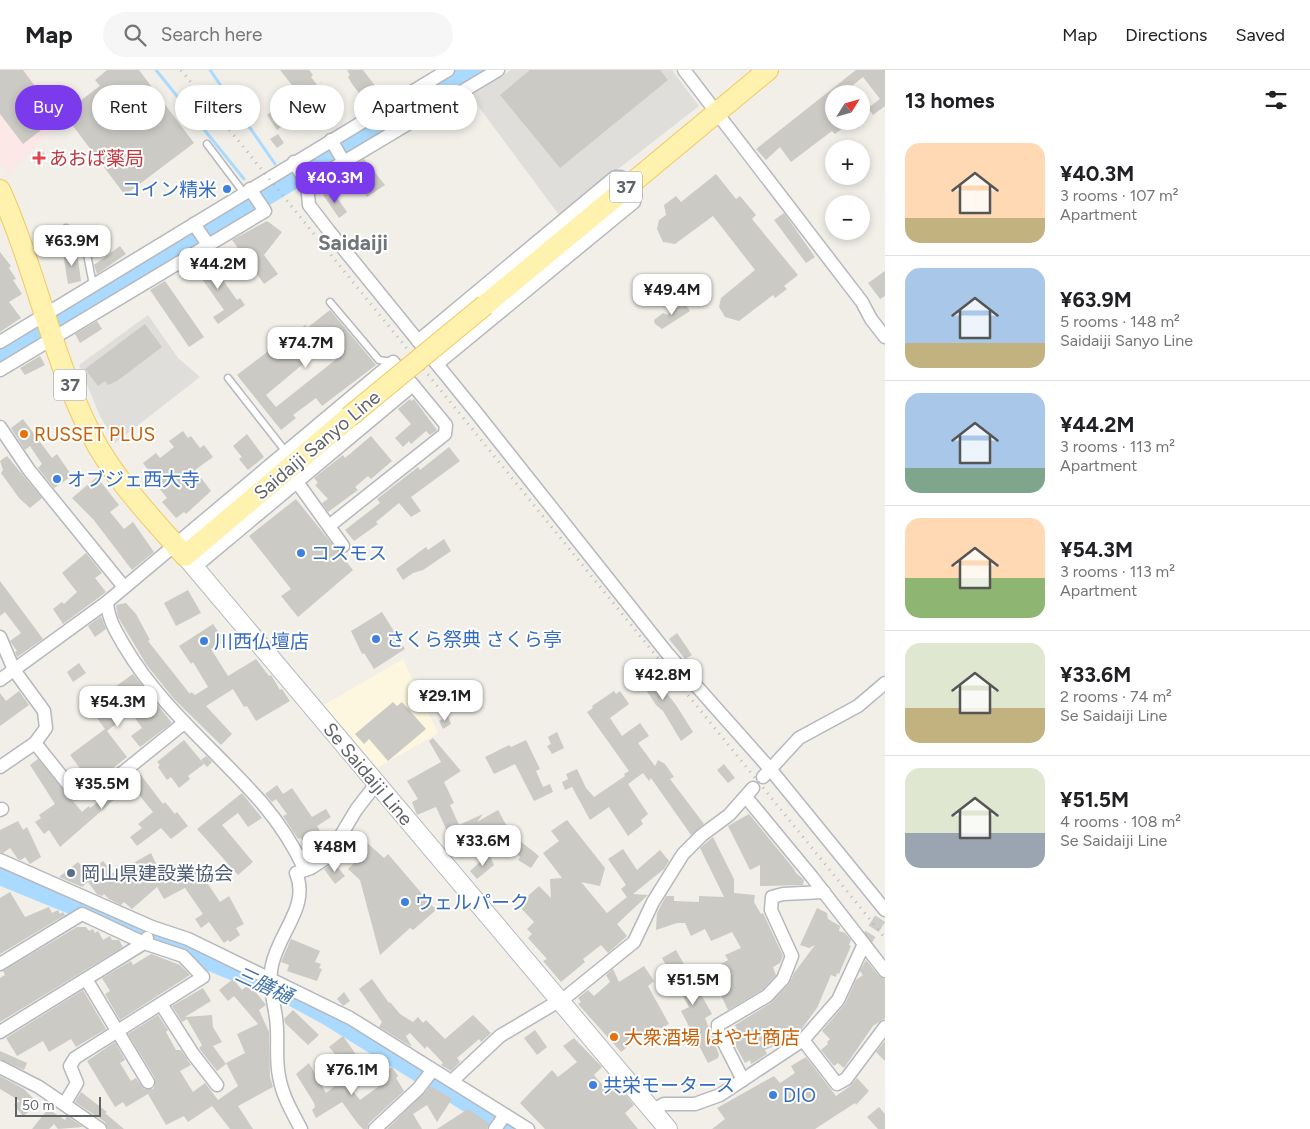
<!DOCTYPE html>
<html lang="en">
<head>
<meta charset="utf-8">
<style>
  :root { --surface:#fff; --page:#f6f6f6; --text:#202124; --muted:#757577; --line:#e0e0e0; --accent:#7c3aed }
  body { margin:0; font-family:Figtree,"Noto Sans JP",sans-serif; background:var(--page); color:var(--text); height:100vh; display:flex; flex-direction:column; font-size:19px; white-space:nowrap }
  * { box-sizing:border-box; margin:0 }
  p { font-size:16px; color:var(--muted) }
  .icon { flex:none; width:28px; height:28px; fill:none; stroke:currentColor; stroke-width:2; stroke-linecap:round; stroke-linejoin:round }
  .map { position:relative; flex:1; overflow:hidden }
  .side { display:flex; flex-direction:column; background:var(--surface); width:425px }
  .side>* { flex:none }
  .hud { position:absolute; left:15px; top:15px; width:475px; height:45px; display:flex; gap:10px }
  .needle { width:32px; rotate:53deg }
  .fabs { position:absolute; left:825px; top:15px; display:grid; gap:10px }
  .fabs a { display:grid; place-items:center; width:45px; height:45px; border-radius:50%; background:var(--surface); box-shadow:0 2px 8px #0003; font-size:25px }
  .scale { position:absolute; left:15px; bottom:12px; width:86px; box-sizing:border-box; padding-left:5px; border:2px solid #5f6368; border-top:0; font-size:14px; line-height:18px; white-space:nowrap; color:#5f6368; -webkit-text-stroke:4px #fff; paint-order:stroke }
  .price { position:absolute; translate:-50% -42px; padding:0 11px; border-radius:10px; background:#fff; color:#222; font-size:16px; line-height:32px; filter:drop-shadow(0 1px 2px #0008) }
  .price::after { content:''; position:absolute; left:50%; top:30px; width:15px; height:11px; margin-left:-8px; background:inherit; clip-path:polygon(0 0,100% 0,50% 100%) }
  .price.active { background:var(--accent); color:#fff }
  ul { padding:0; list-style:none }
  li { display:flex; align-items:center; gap:15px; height:125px; padding:0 20px }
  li+li { border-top:1px solid var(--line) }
  li span { display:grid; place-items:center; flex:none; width:140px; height:100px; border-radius:15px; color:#555 }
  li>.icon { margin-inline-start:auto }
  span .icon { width:60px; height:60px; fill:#fffc; stroke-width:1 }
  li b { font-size:21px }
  h2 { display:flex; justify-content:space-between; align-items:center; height:60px; padding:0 20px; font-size:21px }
  .tag { padding:0 18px; border-radius:22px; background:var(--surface); box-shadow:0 2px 8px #0003; font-size:18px; line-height:45px }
  .tag.active { background:var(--accent); color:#fff }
  header { display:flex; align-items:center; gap:30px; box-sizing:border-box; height:70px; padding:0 25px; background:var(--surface); border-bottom:1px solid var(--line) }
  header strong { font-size:24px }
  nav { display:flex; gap:28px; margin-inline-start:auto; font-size:18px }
  .search { width:350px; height:45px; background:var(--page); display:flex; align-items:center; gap:12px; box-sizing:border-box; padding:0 18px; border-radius:28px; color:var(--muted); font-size:19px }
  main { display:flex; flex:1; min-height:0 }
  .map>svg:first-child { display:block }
</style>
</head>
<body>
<header>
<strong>Map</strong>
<div class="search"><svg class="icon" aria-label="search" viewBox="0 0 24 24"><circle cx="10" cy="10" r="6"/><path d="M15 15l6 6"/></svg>Search here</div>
<nav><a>Map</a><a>Directions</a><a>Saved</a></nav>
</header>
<main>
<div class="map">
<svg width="885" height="1059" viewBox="0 0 885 1059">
  <rect width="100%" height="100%" fill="#f1efe8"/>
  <polygon fill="#fef7e0" points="403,589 438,663 377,698 324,635"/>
  <g fill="#e0deda">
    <polygon points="511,0 672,0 699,36 559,145 470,25"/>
    <polygon points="148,245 178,288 200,307 115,373 100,346 79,295"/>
  </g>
  <polygon fill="#fce8e6" points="0,0 26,0 63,49 9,104 0,93"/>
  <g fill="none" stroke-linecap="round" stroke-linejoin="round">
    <g stroke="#aadaff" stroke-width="3">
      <polyline points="156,0 244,109"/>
      <polyline points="210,0 275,94"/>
      <polyline points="284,107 288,113"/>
    </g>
    <g stroke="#aadaff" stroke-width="20">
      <polyline points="65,247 474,0"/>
      <polyline points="0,286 34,265"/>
      <polyline points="0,805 279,919 327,945 511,1059"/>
    </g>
  </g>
  <g fill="#cccac5" fill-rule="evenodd">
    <polygon points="0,0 23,0 58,47 23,74 0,44"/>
    <polygon points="107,0 139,0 194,73 125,125 70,52 75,46 69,39 100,16 95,10"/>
    <polygon points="280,0 309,0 313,5 311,7 328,29 316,38 299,16 295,19"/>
    <polygon points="347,0 363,0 383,26 374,32 365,19 359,23 352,14 348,7 350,5"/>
    <polygon points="530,0 660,0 668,10 560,98 500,25"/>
    <polygon points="856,0 885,0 885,36 873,45 868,38 880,29 863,7 842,24 834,24 834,51 852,51 835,64 832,61 791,92 780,77 766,90 756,79"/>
    <polygon points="276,38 285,54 277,60 267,45"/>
    <polygon points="278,64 284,73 277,78 270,69"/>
    <polygon points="41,80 47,86 38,96 31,89"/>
    <polygon points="364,89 385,115 367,127 349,98"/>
    <polygon points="716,104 736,129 740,126 756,145 752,149 798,205 784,216 787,219 775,228 773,225 739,251 725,247 719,237 721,228 755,200 713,146 675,174 663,172 657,159 659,150 666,145 664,135 676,126 681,132"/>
    <polygon points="331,119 347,142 339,148 323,125"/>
    <polygon points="784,143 815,187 806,193 774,150"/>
    <polygon points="267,151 282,162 264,185 278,204 264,214 232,170"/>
    <polygon points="120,176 126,184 97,204 94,195"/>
    <polygon points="74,181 74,184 77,183 81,211 68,214 63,183"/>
    <polygon points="0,182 11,196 9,198 16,209 13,210 22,224 9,232 21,248 0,262"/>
    <polygon points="202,188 204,192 208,189 237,230 240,228 245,235 218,254 213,247 224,240 192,195"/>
    <polygon points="885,201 885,226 880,229 868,213"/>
    <polygon points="165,211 204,267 189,277 150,220"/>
    <polygon points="683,231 690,241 662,259 655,254 654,250 663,243 667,245"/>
    <path d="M330 240 376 295 322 336 316 328 293 345 296 348 281 360 237 305 279 273 280 275 305 255 307 258ZM333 269 344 283 276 337 266 325Z"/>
    <polygon points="97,251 102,259 80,273 75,264"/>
    <polygon points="145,254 162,277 117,311 108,315 105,311 98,316 85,299"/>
    <polygon points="40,286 45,295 25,305 20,298"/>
    <polygon points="410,329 411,331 414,329 437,360 430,365 426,361 411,374 409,371 403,377 395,368 411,354 398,339"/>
    <polygon points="23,349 52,388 57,384 72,406 54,418 38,398 42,394 30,376 25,380 11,358"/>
    <polygon points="183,361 188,368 191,366 200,378 204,375 213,387 195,400 211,421 186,444 184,442 176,448 162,432 167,428 146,402 148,400 143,393 156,383 160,388 174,377 169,371"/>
    <polygon points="247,364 264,387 248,400 239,389 242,387 233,376"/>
    <polygon points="371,366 392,391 371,409 368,406 355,417 358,420 328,442 322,433 328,429 315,415 318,413 314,408 343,385 345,388"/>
    <polygon points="449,377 460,391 411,427 421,441 411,447 399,433 376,452 378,454 354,471 345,460 380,433 377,429 418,397 420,400"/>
    <polygon points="7,386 42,428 30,438 19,428 1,403 3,400 0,391"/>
    <polygon points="97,407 119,435 110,442 124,459 133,452 154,482 132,500 93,449 72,428"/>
    <polygon points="296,429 353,500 298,547 281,526 291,519 249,466"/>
    <polygon points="444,469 451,481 423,500 413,503 403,510 396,499 426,477 428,480"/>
    <polygon points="86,483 102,503 95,508 106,522 63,554 53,539 62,532 64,534 77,522 62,503"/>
    <polygon points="0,511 43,569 17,587 15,582 17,581 10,571 21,563 5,542 0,546"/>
    <polygon points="188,520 201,543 176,556 164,533"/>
    <polygon points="126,533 136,544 150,570 148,571 190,624 191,622 195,625 208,617 193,592 191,594 179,576 213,554 225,571 211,579 228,606 256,589 269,606 271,605 280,620 282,619 290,631 256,651 247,636 244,637 233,619 206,636 232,664 221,675 174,629 146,594 118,547 116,535"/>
    <polygon points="382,542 405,579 374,599 364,583 362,584 351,561"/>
    <polygon points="101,546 106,559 95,567 88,556"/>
    <polygon points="677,563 692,585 685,589 669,569"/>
    <polygon points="641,591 676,635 693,662 681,671 663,641 656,635 631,597"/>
    <polygon points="79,593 86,603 73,612 67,602"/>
    <polygon points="133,604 172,653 140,677 131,666 142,658 131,642 107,661 127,687 98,710 87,712 86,710 78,714 73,708 82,701 70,685 105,659 88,636"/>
    <polygon points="19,621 29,635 0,656 0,623 6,631"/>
    <polygon points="614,621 616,624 620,621 629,634 610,648 622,666 640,653 649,666 638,673 655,696 658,690 665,694 674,707 670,709 704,754 691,765 651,708 649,711 643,703 628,714 648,744 641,750 643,754 628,766 609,737 590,750 572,717 565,720 562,712 568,709 566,704 577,699 586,718 594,727 625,706 624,704 629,701 587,642 593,638 592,636"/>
    <polygon points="393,632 397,636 402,632 426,659 388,691 369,669 364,674 355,664"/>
    <polygon points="448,646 451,654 443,659 439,651"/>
    <polygon points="557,662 564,678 552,684 547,676 551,674 548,667"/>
    <polygon points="433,668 461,701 444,712 454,733 450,735 459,755 483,744 477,752 498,740 509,760 487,770 471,759 463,769 457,759 448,763 436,737 417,745 412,732 418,729 407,711 441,692 429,671"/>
    <polygon points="184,670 204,694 188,706 190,709 179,718 171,707 167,710 158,697 160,695 157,692"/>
    <polygon points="526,670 540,699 536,701 543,717 550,714 553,722 534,731 515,694 494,704 485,687 509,675 511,677"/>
    <polygon points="206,686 212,692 207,697 201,690"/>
    <polygon points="38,689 82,742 89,736 90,738 134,704 137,707 140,704 163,734 165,732 175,744 177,742 188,756 171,769 161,758 137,776 130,767 142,758 138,754 153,742 131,715 60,777 49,760 44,764 35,752 41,748 39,745 55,734 30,695"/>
    <polygon points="724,694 735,708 728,713 717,700"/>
    <polygon points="277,715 283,724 292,718 312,747 326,739 331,747 317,756 327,773 322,781 314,786 301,768 298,769 283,746 287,744 276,729 272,732 265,724"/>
    <polygon points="242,723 262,748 248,757 238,743 222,755 253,792 238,805 197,759"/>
    <polygon points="749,744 794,799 796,803 804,810 803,815 760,816 760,795 750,800 728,756"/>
    <polygon points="567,750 605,798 600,816 581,812 607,843 627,827 621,819 626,815 608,789 623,779 637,800 660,780 669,791 664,799 633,824 648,825 617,854 627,866 608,883 601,875 583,889 585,892 561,912 543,891 547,889 528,868 532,864 527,859 534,852 518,835 539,816 551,828 550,809 562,808 543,783 559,771 551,761"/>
    <polygon points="18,751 23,760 27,757 41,787 30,794 25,787 21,790 18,789 10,778 3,783 0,782 0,760"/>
    <polygon points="354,761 384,788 388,784 436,840 413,860 410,858 380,885 360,810 348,799 358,789 344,776"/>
    <polygon points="713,767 734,809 734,823 755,825 754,832 761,844 763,843 783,886 780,893 773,897 776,905 762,920 728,940 709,900 728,890 725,885 741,878 732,862 711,871 705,859 691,866 685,853 677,853 656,860 657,843 666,826 674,826 674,831 699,832 699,826 724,827 700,778"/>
    <polygon points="520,771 539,786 531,798 518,790 520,787 512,777"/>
    <polygon points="151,783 163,808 184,794 191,803 198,799 220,832 229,826 244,854 236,858 240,865 230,872 228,870 224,873 209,852 201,858 195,849 203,844 185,818 164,829 157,817 132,839 124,832 121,835 109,829 104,824 102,826 97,824 88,812 82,817 59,807 78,792 88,803 103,791 114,804"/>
    <polygon points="489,784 494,795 477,809 470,801"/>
    <polygon points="334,793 345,806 335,814 324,799"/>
    <polygon points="10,822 25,847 49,837 52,843 58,840 60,844 63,842 65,845 0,884 0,828"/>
    <polygon points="817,838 827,843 828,849 840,856 839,861 845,863 851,870 849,875 851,876 839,904 837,903 836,907 831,905 817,938 800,961 798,962 796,959 792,963 794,966 792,968 782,974 780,973 765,980 767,984 756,991 751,994 750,990 745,993 731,967 738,962 735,955 771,933 789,914 794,903 815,875 809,878 800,875"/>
    <polygon points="77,857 86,857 89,861 93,859 95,863 98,861 103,870 110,866 112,870 119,870 123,877 0,952 0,908 5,905 3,901"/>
    <polygon points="291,869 320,881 315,892 321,894 319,898 322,899 317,911 287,901 289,895 281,892"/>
    <polygon points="676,880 712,944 705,948 719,985 718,988 708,993 681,941 689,937 662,888"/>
    <polygon points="151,884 180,895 190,905 120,950 105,924 110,921 102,908 131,891 133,895"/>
    <polygon points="866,890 879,906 885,909 885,948 873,956 844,998 838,993 834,996 821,980 828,974 827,972 830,969 822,961 845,934 856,910 863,905 860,901"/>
    <polygon points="644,896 654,911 648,916 669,954 654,962 651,958 621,982 578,934 581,932 578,928 588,920 594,926 610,912 606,905 613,899 619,912"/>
    <polygon points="233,909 242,920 248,915 252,921 254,920 266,935 259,940 269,962 270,1007 273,1017 238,1036 253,1059 230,1059 212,1036 188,1052 184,1046 166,1055 148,1024 126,1037 123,1032 115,1037 87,991 115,972 125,990 120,993 131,1011 136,1008 144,1019 153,1019 155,1015 155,1008 128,964 158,945 168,960 166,962 176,980 181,980 191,995 180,1001 193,1022 205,1013 218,1030 238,1016 226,993 245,983 237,964 258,954 234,926 228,931 219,920"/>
    <polygon points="372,909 389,933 390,932 400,944 413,952 418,947 423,953 426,950 445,969 473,945 491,963 481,972 479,969 457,988 460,992 451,1001 441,995 443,993 427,976 425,979 410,963 406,966 412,977 379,957 382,952 359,919"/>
    <polygon points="203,918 211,931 185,947 212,945 213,957 222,972 213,976 226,994 217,1001 199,978 202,975 187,949 182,952 172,936"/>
    <polygon points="83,920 106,959 76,977 71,969 49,982 43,971 17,986 6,968"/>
    <polygon points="344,922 350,931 343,936 337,929"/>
    <polygon points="293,940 319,965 308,975 285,953 284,949"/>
    <polygon points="535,960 547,977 537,985 524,968"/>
    <polygon points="343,966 357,986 345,996 329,977"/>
    <polygon points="574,968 602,997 594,1005 607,1020 616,1013 634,1035 625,1043 638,1059 545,1059 520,1033 552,1000 558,1007 577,992 563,976"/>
    <polygon points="885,971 885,991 876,982"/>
    <polygon points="0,981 27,993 24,1000 0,989"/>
    <polygon points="806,987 836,1026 850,1016 857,1008 869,1021 856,1035 855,1033 815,1059 712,1059 725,1049 717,1038 774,1006 780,1013 795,1003 791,996"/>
    <polygon points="309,993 326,1023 341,1011 346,1017 348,1015 360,1030 378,1017 373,1011 392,997 398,1006 396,1008 404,1021 369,1053 367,1059 363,1059 358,1054 342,1032 316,1048 312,1040 315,1037 314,1033 296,1004"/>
    <polygon points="0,1006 24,1019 39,1034 23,1046 14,1035 20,1031 0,1019"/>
    <polygon points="431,1016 452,1029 437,1052 427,1035 413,1044 422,1059 387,1059"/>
    <polygon points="81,1022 107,1042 105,1043 124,1059 108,1059 105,1052 75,1032"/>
    <polygon points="879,1037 885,1044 885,1059 878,1059 867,1047"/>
    <polygon points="48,1039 65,1050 67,1046 83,1057 58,1059 54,1054 49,1059 32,1059"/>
    <polygon points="468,1039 489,1053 487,1059 437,1059"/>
  </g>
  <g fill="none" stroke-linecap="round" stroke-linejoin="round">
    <polyline stroke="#ccccc8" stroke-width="12" stroke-dasharray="12 6" stroke-linecap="butt" points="864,874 885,841"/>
    <defs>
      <g id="lane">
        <polyline points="207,74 244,123"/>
        <polyline points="66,158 86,179 93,215"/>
        <polyline points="330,232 379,290 392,292"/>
        <polyline points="228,308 286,382"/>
      </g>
      <g id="street">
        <polyline points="684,0 862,232 871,249 885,267"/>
        <polyline points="331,70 344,92"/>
        <polyline points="294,92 307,114 309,135 329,161 475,341 667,583 771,700 885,840"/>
        <polyline points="307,114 498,0"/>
        <polyline points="194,154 209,176"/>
        <polyline points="418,271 615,107 621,107 635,125 634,132 437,294"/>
        <polyline points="0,272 448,0"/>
        <polyline points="0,300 265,141 250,119"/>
        <polyline points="0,357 29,400 124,517"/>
        <polyline points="297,412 343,476"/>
        <polyline points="329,456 445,364 446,355 413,315"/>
        <path d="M107 532C108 549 116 562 125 577 161 638 216 680 262 733 279 753 294 776 305 800"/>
        <polyline points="0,567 14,600 44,641 46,658 35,673 0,697"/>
        <polyline points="0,610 107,532 393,292 413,315 195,497"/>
        <polyline points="35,673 75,723 106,716 184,653"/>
        <polyline points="763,707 799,668 858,636 885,613"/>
        <polyline points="746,727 812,807 885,901"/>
        <polyline points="0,740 2,739"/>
        <polyline points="0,790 152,857 188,869 350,948 528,1059"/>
        <polyline points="0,894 82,844 144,873 183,886 203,907 75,988 70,996 77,1013 65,1033"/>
        <polyline points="86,909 148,1012"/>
        <polyline points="566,927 634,872 653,832 683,784 702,765 729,745 753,718"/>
        <polyline points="161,934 193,984 217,1015"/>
        <polyline points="0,962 144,873 147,868"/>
        <polyline points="803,970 837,1014 846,1009 885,957"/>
        <polyline points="0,997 39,1017 100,1059"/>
        <polyline points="743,1010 718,961 718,955 767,926 783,909 792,886 771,840 772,827 783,824 824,822"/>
        <polyline points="452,1011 500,966 552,935"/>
        <polyline points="652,1041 664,1034 695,1034 720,1025 803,970 838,930 864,874"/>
        <path d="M301 1059C292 1042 282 1025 279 1006 275 987 279 967 276 948 274 933 268 911 272 895 279 862 310 836 296 803L311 798 328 787 356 740 376 714"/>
        <polyline points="375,1059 418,1019 432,1001"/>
        <polyline points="495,1059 505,1045"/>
      </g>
      <polyline id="secondary" points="185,486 668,1059"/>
      <g id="primary">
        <path d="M0 120C36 200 52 288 92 366 115 410 152 448 185 486L349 347"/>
        <polyline points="485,235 768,0"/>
      </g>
    </defs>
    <use href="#lane" stroke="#b5b8bc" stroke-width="9"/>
    <use href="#street" stroke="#b5b8bc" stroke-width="15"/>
    <use href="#secondary" stroke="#b6babf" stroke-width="20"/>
    <use href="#primary" stroke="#f2c960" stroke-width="22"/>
    <use href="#lane" stroke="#fff" stroke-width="6"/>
    <use href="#street" stroke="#fff" stroke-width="12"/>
    <use href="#secondary" stroke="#fff" stroke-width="18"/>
    <use href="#primary" stroke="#fff2af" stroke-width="20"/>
    <polyline stroke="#b6b7b8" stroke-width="3" stroke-dasharray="1 6" stroke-linecap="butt" points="181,0 885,868"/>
    <defs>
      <polyline id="primary-bridge" points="349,347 485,235"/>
    </defs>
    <use href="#primary-bridge" stroke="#f2c960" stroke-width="22" stroke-linecap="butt"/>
    <use href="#primary-bridge" stroke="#fff2af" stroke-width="20"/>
  </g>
  <path fill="#e0444e" stroke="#fff" stroke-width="2" d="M36.5 80.5h5v5h5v5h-5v5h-5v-5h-5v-5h5z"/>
  <g fill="#3f7fe0" stroke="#fff" stroke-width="2">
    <circle cx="227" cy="119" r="5"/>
    <circle cx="57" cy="409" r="5"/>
    <circle cx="301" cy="483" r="5"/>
    <circle cx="376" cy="569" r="5"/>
    <circle cx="204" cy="571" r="5"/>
    <circle cx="405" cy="832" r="5"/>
    <circle cx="593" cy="1015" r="5"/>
    <circle cx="773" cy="1025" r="5"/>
  </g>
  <g fill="#e8710a" stroke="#fff" stroke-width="2">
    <circle cx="24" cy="364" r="5"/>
    <circle cx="614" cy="967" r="5"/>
  </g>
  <circle fill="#5c6f8a" stroke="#fff" stroke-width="2" cx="71" cy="803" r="5"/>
  <g text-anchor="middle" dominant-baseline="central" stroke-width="4" stroke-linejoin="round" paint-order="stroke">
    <g fill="#fff" stroke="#8f9295" stroke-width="1">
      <rect x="610" y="101.5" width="32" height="31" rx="4"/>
      <rect x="54" y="299.5" width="32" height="31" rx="4"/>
    </g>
    <g font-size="18" font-weight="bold" fill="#5f6368">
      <text x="626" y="117">37</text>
      <text x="70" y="315">37</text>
    </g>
    <g font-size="19" fill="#be3a42" stroke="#fff" text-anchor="start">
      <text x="49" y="88">あおば薬局</text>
    </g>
    <g font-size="19" fill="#366cbe" stroke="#fff" text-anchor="start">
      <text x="217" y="119" text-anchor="end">コイン精米</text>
      <text x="67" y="409">オブジェ西大寺</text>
      <text x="311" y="483">コスモス</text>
      <text x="386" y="569">さくら祭典 さくら亭</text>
      <text x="214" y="571">川西仏壇店</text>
      <text x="415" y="832">ウェルパーク</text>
      <text x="603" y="1015">共栄モータース</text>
      <text x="783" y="1025">DIO</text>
    </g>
    <g font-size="19" fill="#c56008" stroke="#fff" text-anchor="start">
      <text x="34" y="364">RUSSET PLUS</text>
      <text x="624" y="967">大衆酒場 はやせ商店</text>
    </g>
    <g font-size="19" fill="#5f6368" stroke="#fff">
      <text transform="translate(317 375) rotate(-40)">Saidaiji Sanyo Line</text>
      <text transform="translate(368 704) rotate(50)">Se Saidaiji Line</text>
    </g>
    <g font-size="19" fill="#4e5e75" stroke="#fff" text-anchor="start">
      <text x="81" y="803">岡山県建設業協会</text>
    </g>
    <g font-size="20" font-style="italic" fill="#4174aa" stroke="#fff">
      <text transform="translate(264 915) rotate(25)">三膳樋</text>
    </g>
    <g font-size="21" font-weight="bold" fill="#70757a" stroke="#fff">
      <text x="353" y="172">Saidaiji</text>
    </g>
  </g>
</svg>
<div class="fabs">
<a><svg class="needle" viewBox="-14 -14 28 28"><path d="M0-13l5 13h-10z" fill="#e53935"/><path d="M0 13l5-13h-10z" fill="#757577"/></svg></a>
<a>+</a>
<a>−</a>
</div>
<div class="scale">50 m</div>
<b class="price active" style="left:335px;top:134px">¥40.3M</b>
<b class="price" style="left:72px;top:197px">¥63.9M</b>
<b class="price" style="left:218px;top:220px">¥44.2M</b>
<b class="price" style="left:672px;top:246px">¥49.4M</b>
<b class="price" style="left:306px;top:299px">¥74.7M</b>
<b class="price" style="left:663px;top:631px">¥42.8M</b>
<b class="price" style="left:445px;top:652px">¥29.1M</b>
<b class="price" style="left:118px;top:658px">¥54.3M</b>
<b class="price" style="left:102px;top:740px">¥35.5M</b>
<b class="price" style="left:483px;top:797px">¥33.6M</b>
<b class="price" style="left:335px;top:803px">¥48M</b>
<b class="price" style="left:693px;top:936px">¥51.5M</b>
<b class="price" style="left:352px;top:1026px">¥76.1M</b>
<div class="hud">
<a class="tag active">Buy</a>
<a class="tag">Rent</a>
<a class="tag">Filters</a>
<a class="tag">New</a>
<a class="tag">Apartment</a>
</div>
</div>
<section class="side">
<h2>13 homes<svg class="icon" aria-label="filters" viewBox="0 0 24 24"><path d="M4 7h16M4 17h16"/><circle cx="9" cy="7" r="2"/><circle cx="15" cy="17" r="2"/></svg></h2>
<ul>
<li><span style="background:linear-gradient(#ffd9b3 75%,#c2b280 0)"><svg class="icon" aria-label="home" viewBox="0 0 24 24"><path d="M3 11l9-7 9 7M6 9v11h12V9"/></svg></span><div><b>¥40.3M</b><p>3 rooms · 107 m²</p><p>Apartment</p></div></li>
<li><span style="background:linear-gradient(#a9c7e8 75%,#c2b280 0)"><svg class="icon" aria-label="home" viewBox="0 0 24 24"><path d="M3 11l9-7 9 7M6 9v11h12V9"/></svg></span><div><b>¥63.9M</b><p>5 rooms · 148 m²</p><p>Saidaiji Sanyo Line</p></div></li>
<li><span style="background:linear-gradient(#a9c7e8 75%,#7fa58c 0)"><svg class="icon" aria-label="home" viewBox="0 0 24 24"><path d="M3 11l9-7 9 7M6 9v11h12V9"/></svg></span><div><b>¥44.2M</b><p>3 rooms · 113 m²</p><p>Apartment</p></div></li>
<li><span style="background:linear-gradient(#ffd9b3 60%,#8fb573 0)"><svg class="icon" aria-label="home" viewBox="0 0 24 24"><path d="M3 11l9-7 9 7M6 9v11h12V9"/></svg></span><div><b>¥54.3M</b><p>3 rooms · 113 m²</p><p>Apartment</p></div></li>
<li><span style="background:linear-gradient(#dfe7d0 65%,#c2b280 0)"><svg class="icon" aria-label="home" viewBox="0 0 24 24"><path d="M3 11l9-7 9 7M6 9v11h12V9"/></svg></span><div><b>¥33.6M</b><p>2 rooms · 74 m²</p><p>Se Saidaiji Line</p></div></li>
<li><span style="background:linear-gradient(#dfe7d0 65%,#9aa5b1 0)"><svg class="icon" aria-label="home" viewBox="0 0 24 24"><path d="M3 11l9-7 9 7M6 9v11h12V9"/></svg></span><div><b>¥51.5M</b><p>4 rooms · 108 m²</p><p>Se Saidaiji Line</p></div></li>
</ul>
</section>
</main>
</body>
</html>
